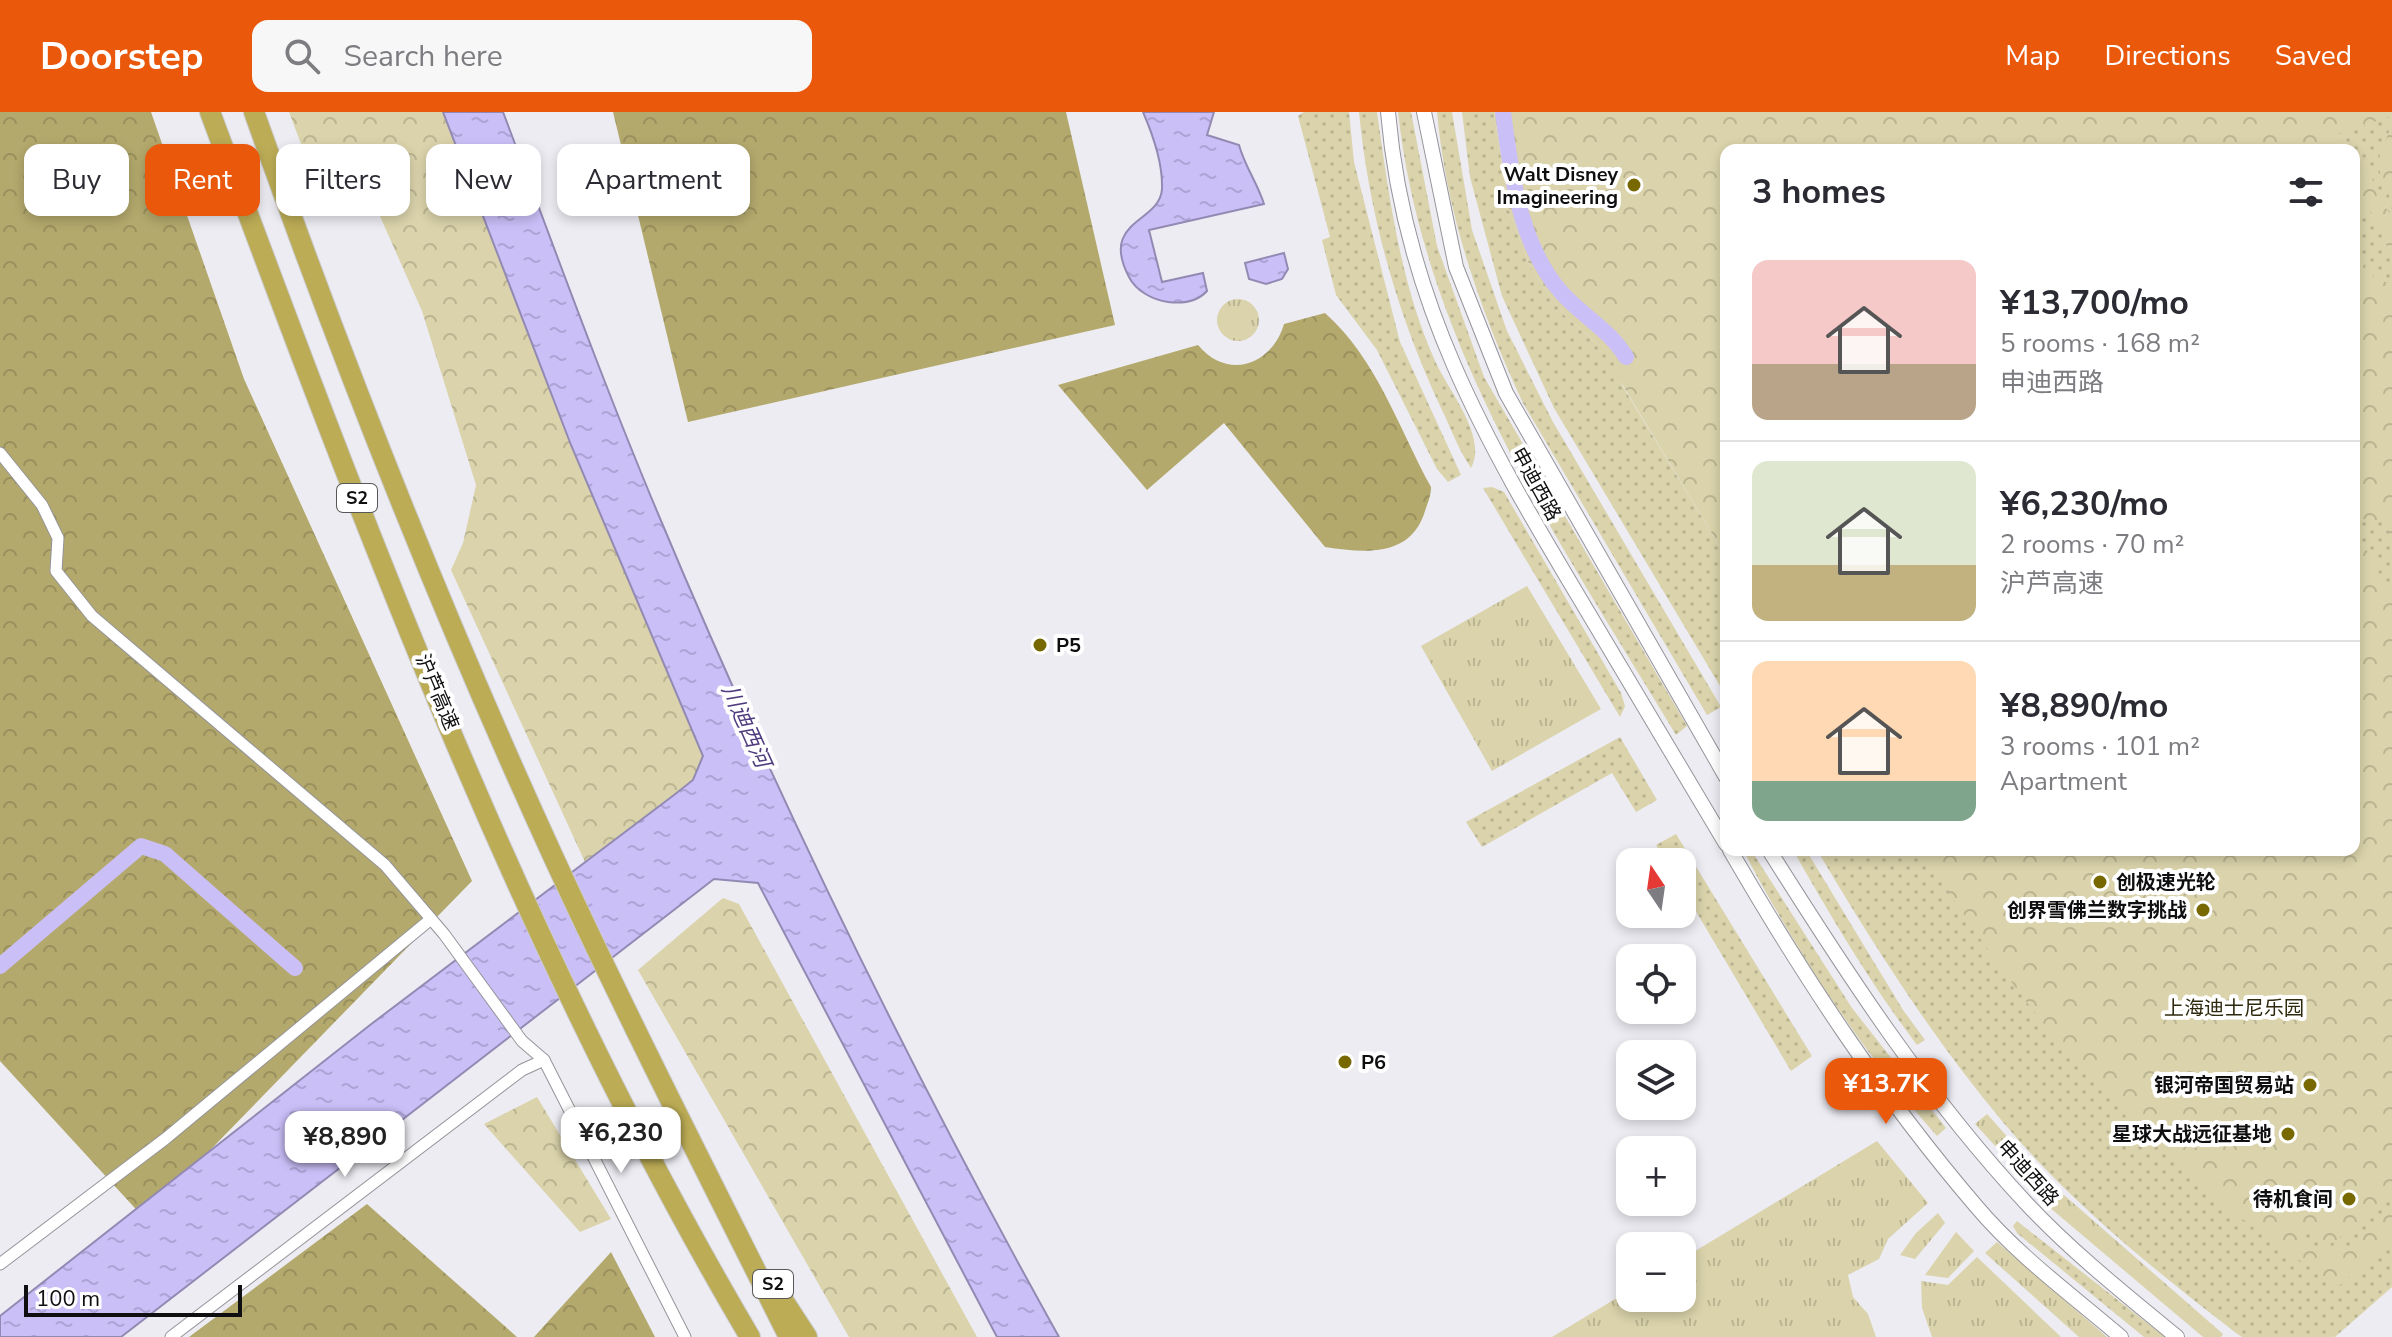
<!DOCTYPE html>
<html lang="en">
<head>
<meta charset="utf-8">
<style>
  :root { --surface:#fff; --page:#f7f7f7; --text:#2b2b33; --muted:#7c7c81; --line:#e1e1e2; --accent:#ea580c }
  body { margin:0; font-family:"Nunito Sans","Noto Sans SC",sans-serif; background:var(--page); color:var(--text); height:100vh; display:flex; flex-direction:column; font-size:30px; white-space:nowrap }
  * { box-sizing:border-box; margin:0 }
  p { font-size:26px; color:var(--muted) }
  .icon { flex:none; width:44px; height:44px; fill:none; stroke:currentColor; stroke-width:2; stroke-linecap:round; stroke-linejoin:round }
  .map { position:relative; flex:1; overflow:hidden }
  .details { position:absolute; left:1720px; top:32px; width:640px; height:712px; display:flex; flex-direction:column; background:var(--surface); border-radius:16px; box-shadow:0 4px 12px #0003 }
  .details>* { flex:none }
  .guide { position:absolute; left:24px; top:32px; width:760px; height:72px; display:flex; gap:16px }
  .needle { width:52px; rotate:347deg }
  .tools { position:absolute; left:1616px; top:736px; display:grid; gap:16px }
  .tools a { display:grid; place-items:center; width:80px; height:80px; border-radius:16px; background:var(--surface); box-shadow:0 4px 12px #0003; font-size:40px }
  .scale { position:absolute; left:24px; bottom:20px; width:218px; box-sizing:border-box; padding-left:8px; border:4px solid #0f0f11; border-top:0; font-size:22px; line-height:28px; white-space:nowrap; color:#0f0f11; -webkit-text-stroke:6px #fff; paint-order:stroke }
  .price { position:absolute; translate:-50% -68px; padding:0 18px; border-radius:16px; background:#fff; color:#222; font-size:26px; line-height:52px; filter:drop-shadow(0 2px 4px #0008) }
  .price::after { content:''; position:absolute; left:50%; top:48px; width:24px; height:18px; margin-left:-12px; background:inherit; clip-path:polygon(0 0,100% 0,50% 100%) }
  .price.on { background:var(--accent); color:#fff }
  ul { padding:0; list-style:none }
  li { display:flex; align-items:center; gap:24px; height:200px; padding:0 32px }
  li+li { border-top:2px solid var(--line) }
  li span { display:grid; place-items:center; flex:none; width:224px; height:160px; border-radius:16px; color:#555 }
  li>.icon { margin-inline-start:auto }
  span .icon { width:96px; height:96px; fill:#fffc; stroke-width:1 }
  li b { font-size:34px }
  h2 { display:flex; justify-content:space-between; align-items:center; height:96px; padding:0 32px; font-size:34px }
  .chip { padding:0 28px; border-radius:16px; background:var(--surface); box-shadow:0 4px 12px #0003; font-size:28px; line-height:72px }
  .chip.on { background:var(--accent); color:#fff }
  header { display:flex; align-items:center; gap:48px; box-sizing:border-box; height:112px; padding:0 40px; background:var(--accent); color:#fff }
  header strong { font-size:38px }
  nav { display:flex; gap:44px; margin-inline-start:auto; font-size:28px }
  .search { width:560px; height:72px; background:var(--page); display:flex; align-items:center; gap:20px; box-sizing:border-box; padding:0 28px; border-radius:16px; color:var(--muted); font-size:30px }
  .map>svg:first-child { display:block }
</style>
</head>
<body>
<header>
<strong>Doorstep</strong>
<div class="search"><svg class="icon" aria-label="search" viewBox="0 0 24 24"><circle cx="10" cy="10" r="6"/><path d="M15 15l6 6"/></svg>Search here</div>
<nav><a>Map</a><a>Directions</a><a>Saved</a></nav>
</header>
<div class="map">
<svg width="2392" height="1225" viewBox="0 0 2392 1225">
  <defs>
    <pattern id="grass-tufts" width="24" height="20" patternUnits="userSpaceOnUse" patternTransform="scale(2)"><rect width="24" height="20" fill="#dad3ab"/><path d="M3 7l-1-3M5 7V3M7 7l1-3M15 17l-1-3M17 17v-4M19 17l1-3" fill="none" stroke="#bab492"/></pattern>
    <pattern id="forest-crowns" width="20" height="18" patternUnits="userSpaceOnUse" patternTransform="scale(2)"><rect width="20" height="18" fill="#b3a96d"/><path d="M2 6a3 3 0 1 1 6 0M12 15a3 3 0 1 1 6 0" fill="none" stroke="#99905d"/></pattern>
    <pattern id="park-crowns" width="20" height="18" patternUnits="userSpaceOnUse" patternTransform="scale(2)"><rect width="20" height="18" fill="#dad3ab"/><path d="M2 6a3 3 0 1 1 6 0M12 15a3 3 0 1 1 6 0" fill="none" stroke="#bab492"/></pattern>
    <pattern id="garden-dots" width="8" height="8" patternUnits="userSpaceOnUse" patternTransform="scale(2)"><rect width="8" height="8" fill="#dad3ab"/><path d="M2 2h.1M6 6h.1" fill="none" stroke="#bab492" stroke-width="1.8" stroke-linecap="round"/></pattern>
    <pattern id="water-ripples" width="26" height="14" patternUnits="userSpaceOnUse" patternTransform="scale(2)"><rect width="26" height="14" fill="#cbbff8"/><path d="M2 4q2-2 4 0t4 0M15 11q2-2 4 0t4 0" fill="none" stroke="#ada3d4"/></pattern>
  </defs>
  <rect width="100%" height="100%" fill="#edecf3"/>
  <g fill="url(#grass-tufts)">
    <circle cx="1238" cy="208" r="21"/>
    <polygon points="1527,474 1601,597 1492,659 1421,534"/>
    <polygon points="1987,1002 2045,1067 2035,1077 1975,1012"/>
    <polygon points="1877,1029 1928,1091 1888,1127 1879,1147 1848,1163 1853,1185 1868,1202 1876,1225 1552,1225 1630,1178 1630,1186 1682,1186 1682,1147"/>
    <polygon points="2056,1076 2223,1222 2221,1225 2203,1225 2042,1089"/>
    <polygon points="1938,1101 1945,1111 1915,1147 1900,1143 1916,1121"/>
    <polygon points="1956,1120 1974,1139 1948,1166 1925,1163"/>
    <polygon points="1997,1130 2107,1225 2079,1225 1985,1141"/>
    <polygon points="1977,1145 2061,1225 1932,1225 1922,1196 1921,1169 1948,1173"/>
  </g>
  <g fill="url(#forest-crowns)">
    <polygon points="0,0 151,0 244,267 472,769 144,1106 0,949"/>
    <polygon points="613,0 1066,0 1115,213 688,310"/>
    <path d="M1325 201C1377 247 1398 315 1431 375 1431 384 1428 390 1425 399 1411 446 1364 441 1325 435L1224 311 1147 378 1058 273 1198 233C1228 269 1272 253 1284 212Z"/>
    <polygon points="367,1092 517,1225 189,1225"/>
    <polygon points="611,1140 655,1225 534,1225"/>
  </g>
  <g fill="url(#park-crowns)">
    <polygon points="289,0 443,0 571,333 703,643 693,668 585,750 451,458 463,431 476,373 422,199 379,102 301,32"/>
    <path d="M1494 0H2392V1150L2350 1188C2234 1110 2125 1023 2036 914 1992 860 1957 796 1918 738H2354V38H1726V445L1598 232 1565 204 1530 155 1509 98Z"/>
    <polygon points="723,786 739,792 977,1225 849,1225 638,858"/>
    <polygon points="537,985 611,1107 580,1120 484,1012"/>
  </g>
  <g fill="url(#garden-dots)">
    <polygon points="1304,0 1349,0 1354,50 1400,230 1461,363 1448,370 1437,357 1377,238 1336,183 1322,128 1330,125 1298,4"/>
    <path d="M1359 0H1377C1389 84 1400 172 1436 251 1449 279 1488 326 1471 356 1458 337 1451 316 1441 296 1397 202 1369 103 1359 0Z"/>
    <path d="M1398 0H1411L1437 134 1484 265 1687 614 1676 623C1558 427 1424 234 1398 0Z"/>
    <path d="M1437 0H1452L1472 118 1507 219 1553 310 1721 595 1707 603 1523 291C1480 199 1446 101 1437 0Z"/>
    <polygon points="1462,0 1494,0 1509,98 1530,155 1565,204 1612,244 1622,273 1726,445 1726,584 1554,296 1502,184 1470,65"/>
    <path d="M2392 4C2392 23 2378 36 2379 54 2381 76 2392 76 2392 104L2377 84 2369 54 2353 35 2332 24Z"/>
    <path d="M2354 93 2367 94C2384 120 2392 139 2392 171L2372 168 2375 159 2362 151 2354 154Z"/>
    <polygon points="1492,375 1504,380 1621,581 1625,594 1620,605 1483,376"/>
    <path d="M2354 406 2386 410 2392 432V477L2386 475C2379 457 2354 421 2354 406Z"/>
    <polygon points="1620,625 1657,688 1636,700 1612,661 1482,735 1466,710"/>
    <polygon points="1676,722 1812,944 1791,959 1682,776 1682,750 1666,750 1656,733"/>
    <path d="M1743 738H1751L1852 896 1946 1016 1937 1024C1861 939 1796 839 1743 738Z"/>
    <path d="M1793 738H1806L1903 898 1925 928 1917 933C1870 871 1831 805 1793 738Z"/>
    <path d="M1817 738H1923C2032 918 2159 1062 2339 1174L2392 1127V1175L2335 1225H2242L2236 1221C2153 1157 2069 1089 2002 1009 1931 924 1873 832 1817 738Z"/>
    <polygon points="2392,1084 2392,1096 2348,1137 2320,1138 2300,1129 2299,1121 2306,1112 2329,1133 2374,1102"/>
    <polygon points="2017,1109 2022,1113 2165,1225 2144,1225 2017,1121 2013,1114"/>
  </g>
  <g fill="url(#water-ripples)" stroke="#938ab3" stroke-width="2">
    <path d="M443 0H503C554 135 603 271 659 404 776 684 911 959 1059 1225H997L758 771 714 767 121 1225H0V1204L370 913 674 683 693 668 703 644 571 333Z"/>
    <path d="M1143 0H1214L1207 23 1239 33C1245 55 1257 70 1264 92L1149 118 1162 170 1203 161 1207 179C1197 190 1184 192 1168 190 1153 188 1136 179 1129 165 1099 108 1160 111 1162 77 1163 52 1153 23 1143 0Z"/>
    <polygon points="1284,141 1288,157 1282,167 1266,172 1249,167 1245,151"/>
  </g>
  <g fill="none" stroke-linecap="round" stroke-linejoin="round">
    <g stroke="#cbbff8" stroke-width="16">
      <path d="M1503 0C1511 60 1519 132 1561 180 1581 203 1610 218 1626 245"/>
      <polyline points="0,854 141,734 165,742 295,856"/>
    </g>
    <defs>
      <g id="minor">
        <polyline points="0,341 42,393 58,426 56,459 92,504 385,753 444,822 522,929 544,948 685,1225"/>
        <polyline points="0,1152 165,1027 431,807"/>
        <polyline points="171,1225 522,958 544,948"/>
      </g>
      <g id="tertiary">
        <path d="M1388 0C1404 188 1485 328 1580 487 1628 568 1677 650 1726 732"/>
        <polyline points="1424,0 1456,155 1506,281 1726,665"/>
        <path d="M1730 738C1803 864 1881 983 1976 1094 2018 1144 2072 1183 2121 1225"/>
        <path d="M1769 738C1847 862 1927 985 2027 1092 2073 1141 2126 1183 2177 1225"/>
      </g>
      <g id="motorway">
        <path d="M210 0C365 417 523 841 750 1225"/>
        <path d="M254 0C343 251 441 500 552 742 627 905 709 1065 789 1225"/>
        <polyline points="781,1185 807,1225"/>
      </g>
    </defs>
    <use href="#minor" stroke="#95949a" stroke-width="13"/>
    <use href="#tertiary" stroke="#95949a" stroke-width="16"/>
    <use href="#motorway" stroke="#cacacb" stroke-width="22"/>
    <use href="#minor" stroke="#fff" stroke-width="11"/>
    <use href="#tertiary" stroke="#fff" stroke-width="14"/>
    <use href="#motorway" stroke="#bcac56" stroke-width="20"/>
  </g>
  <g fill="#776800" stroke="#fff" stroke-width="3">
    <circle cx="1634" cy="73" r="8"/>
    <circle cx="1040" cy="533" r="8"/>
    <circle cx="2100" cy="770" r="8"/>
    <circle cx="2203" cy="798" r="8"/>
    <circle cx="1345" cy="950" r="8"/>
    <circle cx="2310" cy="973" r="8"/>
    <circle cx="2288" cy="1022" r="8"/>
    <circle cx="2349" cy="1087" r="8"/>
  </g>
  <g text-anchor="middle" dominant-baseline="central" stroke-width="8" stroke-linejoin="round" paint-order="stroke">
    <g fill="#fff" stroke="#575758" stroke-width="2">
      <rect x="337" y="372" width="40" height="28" rx="6"/>
      <rect x="753" y="1158" width="40" height="28" rx="6"/>
    </g>
    <g font-size="18" font-weight="bold" fill="#0f0f11">
      <text x="357" y="386">S2</text>
      <text x="773" y="1172">S2</text>
    </g>
    <g font-size="20" font-weight="bold" fill="#0f0f11" stroke="#fff" text-anchor="end">
      <text x="1618" y="62">Walt Disney<tspan x="1618" dy="23">Imagineering</tspan></text>
      <text x="1056" y="533" text-anchor="start">P5</text>
      <text x="2116" y="770" text-anchor="start">创极速光轮</text>
      <text x="2187" y="798">创界雪佛兰数字挑战</text>
      <text x="1361" y="950" text-anchor="start">P6</text>
      <text x="2294" y="973">银河帝国贸易站</text>
      <text x="2272" y="1022">星球大战远征基地</text>
      <text x="2333" y="1087">待机食间</text>
    </g>
    <g font-size="20" fill="#0f0f11" stroke="#fff">
      <text transform="translate(1536 372) rotate(61)">申迪西路</text>
      <text transform="translate(437 580) rotate(67)">沪芦高速</text>
      <text transform="translate(2028 1061) rotate(48)">申迪西路</text>
    </g>
    <g font-size="20" fill="#2f2a0e" stroke="#fff">
      <text x="2234" y="896">上海迪士尼乐园</text>
    </g>
    <g font-size="22" font-style="italic" fill="#4f3c7f" stroke="#fff">
      <text transform="translate(746 614) rotate(66)">川迪西河</text>
    </g>
  </g>
</svg>
<div class="tools">
<a><svg class="needle" viewBox="-14 -14 28 28"><path d="M0-13l5 13h-10z" fill="#e53935"/><path d="M0 13l5-13h-10z" fill="#7c7c81"/></svg></a>
<a><svg class="icon" aria-label="locate" viewBox="0 0 24 24"><circle cx="12" cy="12" r="6"/><path d="M12 2v4M12 18v4M2 12h4M18 12h4"/></svg></a>
<a><svg class="icon" aria-label="layers" viewBox="0 0 24 24"><path d="M12 4l9 5-9 5-9-5zM3 14l9 5 9-5"/></svg></a>
<a>+</a>
<a>−</a>
</div>
<div class="scale">100 m</div>
<b class="price on" style="left:1886px;top:1014px">¥13.7K</b>
<b class="price" style="left:621px;top:1063px">¥6,230</b>
<b class="price" style="left:345px;top:1067px">¥8,890</b>
<div class="guide">
<a class="chip">Buy</a>
<a class="chip on">Rent</a>
<a class="chip">Filters</a>
<a class="chip">New</a>
<a class="chip">Apartment</a>
</div>
<section class="details">
<h2>3 homes<svg class="icon" aria-label="filters" viewBox="0 0 24 24"><path d="M4 7h16M4 17h16"/><circle cx="9" cy="7" r="2"/><circle cx="15" cy="17" r="2"/></svg></h2>
<ul>
<li><span style="background:linear-gradient(#f6c9c9 65%,#b9a48a 0)"><svg class="icon" aria-label="home" viewBox="0 0 24 24"><path d="M3 11l9-7 9 7M6 9v11h12V9"/></svg></span><div><b>¥13,700/mo</b><p>5 rooms · 168 m²</p><p>申迪西路</p></div></li>
<li><span style="background:linear-gradient(#dfe7d0 65%,#c2b280 0)"><svg class="icon" aria-label="home" viewBox="0 0 24 24"><path d="M3 11l9-7 9 7M6 9v11h12V9"/></svg></span><div><b>¥6,230/mo</b><p>2 rooms · 70 m²</p><p>沪芦高速</p></div></li>
<li><span style="background:linear-gradient(#ffd9b3 75%,#7fa58c 0)"><svg class="icon" aria-label="home" viewBox="0 0 24 24"><path d="M3 11l9-7 9 7M6 9v11h12V9"/></svg></span><div><b>¥8,890/mo</b><p>3 rooms · 101 m²</p><p>Apartment</p></div></li>
</ul>
</section>
</div>
</body>
</html>
